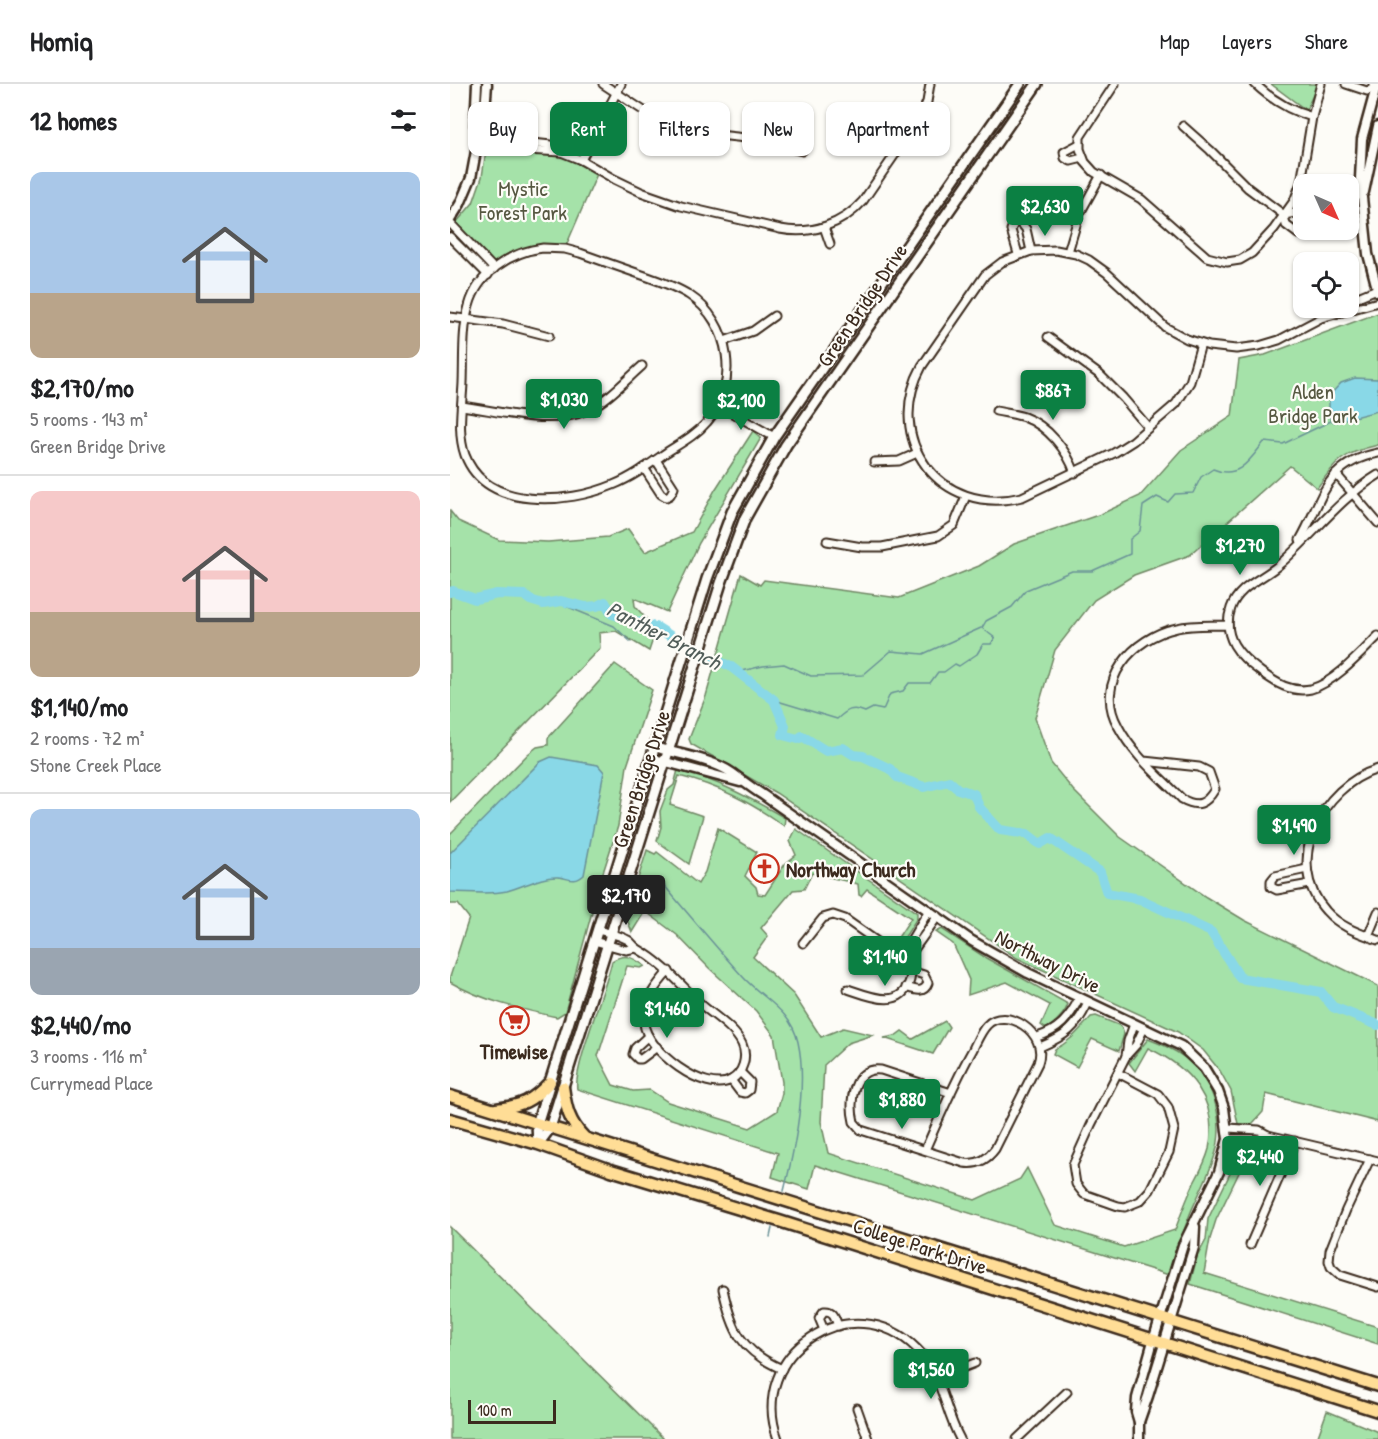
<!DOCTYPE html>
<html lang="en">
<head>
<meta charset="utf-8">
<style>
  :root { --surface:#fff; --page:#f6f6f6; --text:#202124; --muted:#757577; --line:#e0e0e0; --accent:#0b8043 }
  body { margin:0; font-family:"Patrick Hand",sans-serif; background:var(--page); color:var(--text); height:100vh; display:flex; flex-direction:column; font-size:22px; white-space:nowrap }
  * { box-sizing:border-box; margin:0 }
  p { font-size:20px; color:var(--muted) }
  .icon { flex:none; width:33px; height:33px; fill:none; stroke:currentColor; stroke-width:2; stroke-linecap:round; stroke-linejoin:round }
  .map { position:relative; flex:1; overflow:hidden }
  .sheet { display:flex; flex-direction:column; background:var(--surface); width:450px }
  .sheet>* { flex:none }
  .banner { position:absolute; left:18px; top:18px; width:570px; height:54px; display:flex; gap:12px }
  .needle { width:39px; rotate:135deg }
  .buttons { position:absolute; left:843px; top:90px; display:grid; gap:12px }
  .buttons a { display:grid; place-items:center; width:66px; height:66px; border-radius:12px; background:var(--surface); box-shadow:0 2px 4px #0004; font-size:30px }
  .scale { position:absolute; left:18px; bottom:15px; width:88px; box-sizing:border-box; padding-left:6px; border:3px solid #3b2a1e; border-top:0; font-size:16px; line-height:21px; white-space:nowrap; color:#3b2a1e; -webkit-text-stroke:4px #fdfcf7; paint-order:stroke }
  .price { position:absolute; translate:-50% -51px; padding:0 14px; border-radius:6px; background:var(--accent); color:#fff; font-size:20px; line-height:39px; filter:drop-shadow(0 2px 3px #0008) }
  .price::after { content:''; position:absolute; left:50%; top:36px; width:18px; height:14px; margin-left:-9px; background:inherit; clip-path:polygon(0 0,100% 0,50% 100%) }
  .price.selected { background:#222; color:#fff }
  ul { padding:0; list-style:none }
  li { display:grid; align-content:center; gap:12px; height:318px; padding:0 30px }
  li+li { border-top:2px solid var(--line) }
  li span { display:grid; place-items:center; height:186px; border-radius:12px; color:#555 }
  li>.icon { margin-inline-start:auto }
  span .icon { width:108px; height:108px; fill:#fffc; stroke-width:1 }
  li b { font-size:26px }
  h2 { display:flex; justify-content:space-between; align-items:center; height:72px; padding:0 30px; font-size:26px }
  .chip { padding:0 21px; border-radius:12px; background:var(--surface); box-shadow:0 2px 4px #0004; font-size:21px; line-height:54px }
  .chip.selected { background:var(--accent); color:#fff }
  header { display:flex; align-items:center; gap:36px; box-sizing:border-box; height:84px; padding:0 30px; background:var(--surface); border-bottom:2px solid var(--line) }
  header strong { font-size:28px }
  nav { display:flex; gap:33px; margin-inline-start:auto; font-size:21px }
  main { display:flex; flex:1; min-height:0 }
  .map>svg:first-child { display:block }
</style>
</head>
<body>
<header>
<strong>Homiq</strong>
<nav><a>Map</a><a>Layers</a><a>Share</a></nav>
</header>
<main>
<section class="sheet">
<h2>12 homes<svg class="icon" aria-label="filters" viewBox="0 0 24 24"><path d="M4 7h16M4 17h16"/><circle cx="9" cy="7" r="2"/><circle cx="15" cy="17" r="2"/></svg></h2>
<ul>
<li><span style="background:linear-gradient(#a9c7e8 65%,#b9a48a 0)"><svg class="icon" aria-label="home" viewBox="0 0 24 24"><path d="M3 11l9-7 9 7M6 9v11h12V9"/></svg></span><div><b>$2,170/mo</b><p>5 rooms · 143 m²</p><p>Green Bridge Drive</p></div></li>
<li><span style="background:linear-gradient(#f6c9c9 65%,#b9a48a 0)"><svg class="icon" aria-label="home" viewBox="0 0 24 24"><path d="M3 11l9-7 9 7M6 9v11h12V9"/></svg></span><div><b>$1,140/mo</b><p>2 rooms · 72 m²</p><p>Stone Creek Place</p></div></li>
<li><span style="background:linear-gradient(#a9c7e8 75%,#9aa5b1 0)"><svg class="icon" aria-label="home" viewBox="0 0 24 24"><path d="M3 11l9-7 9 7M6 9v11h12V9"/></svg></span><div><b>$2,440/mo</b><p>3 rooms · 116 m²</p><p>Currymead Place</p></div></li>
</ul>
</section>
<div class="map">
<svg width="928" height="1355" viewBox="0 0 928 1355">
  <rect width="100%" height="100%" fill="#fdfcf7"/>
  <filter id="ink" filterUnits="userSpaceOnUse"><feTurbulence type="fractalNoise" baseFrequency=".0167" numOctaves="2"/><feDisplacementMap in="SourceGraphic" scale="12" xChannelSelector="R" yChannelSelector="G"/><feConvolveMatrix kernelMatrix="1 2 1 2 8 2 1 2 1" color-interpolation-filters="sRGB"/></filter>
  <g filter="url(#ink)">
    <g fill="#a5e2a9" stroke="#708664" stroke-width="1.5">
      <polygon points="821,0 868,0 856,26"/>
      <path d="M36 66 115 73 147 90 116 162C83 157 71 164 43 181L5 140 23 119 32 93Z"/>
      <path d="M928 229V361C893 369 887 376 867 404L840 382 740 471 684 491 644 516 605 566 585 634 601 679 623 706 670 753 756 813 794 836 928 902V1038L816 1010 813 1028 802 1040H788L781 1007 770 987 753 966 728 948 567 874 326 709 241 660 239 655 256 612 291 490 310 501 314 496 449 514 529 482 564 460 651 430 690 412 731 366 782 332 789 276 815 271Z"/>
      <polygon points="303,347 311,354 249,459 217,528 184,514 185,522 206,546 199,567 166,547 149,549 150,564 0,718 0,427 8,437 49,456 98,458 158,453 178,445 195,468 242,448 265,406"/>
      <path d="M165 580 202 606 177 682 168 742 150 798 115 928 107 933C70 925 33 917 0 898V893L19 834 8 820H0V750L78 670 87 663 98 661V654Z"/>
      <path d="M228 686C267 696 300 714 335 734L334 742C300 718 269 702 229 692L220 721 253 732 239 780 207 757 211 743 210 727 218 706 224 701Z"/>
      <path d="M268 744 307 768 295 792 306 803 308 810 315 811 335 780 346 771 340 757 346 745 467 829V834L453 856 447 855 461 834 417 805 411 812 409 811 408 800 362 789 354 805 343 806 311 844 318 852 303 873 344 911 371 953 393 944 423 951 398 959 374 981 371 1038 378 1069 525 1116 570 1095 577 1084 605 1141 674 1163 725 1146C731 1130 737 1114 744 1099 750 1088 756 1077 759 1065 769 1016 740 983 698 964L685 987 679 979 698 955C711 960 724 965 735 974 765 996 776 1040 764 1074 758 1093 748 1111 740 1130 732 1150 726 1171 719 1191L365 1081 359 1105 322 1093 328 1069 127 1005C123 985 156 904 162 877 176 868 183 874 195 882L191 884 177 882 148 972 163 1001 183 1007 200 1006 218 1018 300 1044 327 1027 332 1009V998L324 951 306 927 259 884 227 851 195 827 182 848 176 833 197 766 205 770 207 768 248 800 255 788Z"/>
      <path d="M492 845 536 874 618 920C615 931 605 939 596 945L591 941 600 921 557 898 518 911 519 896 503 860 486 848Z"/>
      <path d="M646 932 671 942 674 950 669 967 642 955 627 983 603 970 605 965C620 958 629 946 641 933Z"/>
      <polygon points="495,937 499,943 483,970 434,954 445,952 452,947 463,955"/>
      <polygon points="793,1060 828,1063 830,1068 828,1074 801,1064 766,1136 760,1155 754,1189 928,1243 928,1260 740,1200 747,1173 756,1156 758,1135 788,1073 789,1062"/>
      <polygon points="0,1143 214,1355 0,1355"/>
      <polygon points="877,1327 928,1348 928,1355 867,1355"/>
    </g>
    <g fill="#89d8e7" stroke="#6a9297" stroke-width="1.5">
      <polygon points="905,294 928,295 928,327 884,338 879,333 879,312 891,299"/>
      <path d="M101 673 148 681 154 688 134 791C124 800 119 794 108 793 91 792 73 803 57 807 39 811 19 808 0 808V769L90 678Z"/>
    </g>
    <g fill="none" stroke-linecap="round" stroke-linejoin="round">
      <g stroke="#6a9297" stroke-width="1.5">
        <polyline points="106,518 164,542 181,558"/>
        <polyline points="288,588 313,582 334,580 361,592 413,591 441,567 473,570 531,544"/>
        <path d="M324 616 387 635C397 626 402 622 415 628L423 624 433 626 440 610 453 607 459 599H480L488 588H494L505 580 509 582 527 570 533 560H541L545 554 532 544 536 537 562 523 576 506 622 487H642L680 470V455L690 447 693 422 707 413 718 418 725 410 743 409 751 393 763 385C788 396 800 376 814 358L833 360 881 337"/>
        <path d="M213 800C239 831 266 863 293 893 313 915 341 926 348 958 358 1002 345 1064 334 1107"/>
        <polyline points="320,1153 322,1144"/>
      </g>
      <polyline stroke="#89d8e7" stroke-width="10" points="0,508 3,507 25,515 47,510 74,511 80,516 93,520 111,517 136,523 147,522 155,518 162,530 208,544 244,567 280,582 324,616 335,642 333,651 348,655 352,652 376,667 393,664 404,671 413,672 440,685 447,693 474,703 499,697 508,705 524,710 529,723 550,746 577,750 590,760 600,754 650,788 657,809 690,815 761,848 790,894 871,908 883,923 928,941"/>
      <defs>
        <g id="minor">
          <polyline points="153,0 194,27 223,41 250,49 305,55 352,67"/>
          <polyline points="665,0 630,53 630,65 635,78 644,88 691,115 757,173 777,178 790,176 802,169 824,145 844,117 851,99 862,33 871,0"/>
          <path d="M805 0C822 16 840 27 862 33"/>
          <polyline points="896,0 917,7 925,4 923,0"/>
          <polyline points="733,42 760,66 798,104 834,131"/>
          <path d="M29 53 101 61 111 68 131 76 164 95 191 108 231 122 330 145C361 151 392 141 413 117L470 34 477 18 480 0"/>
          <polyline points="629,60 614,68 615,74 621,77 633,74"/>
          <polyline points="28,63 111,68"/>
          <polyline points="131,76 171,0"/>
          <polyline points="834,131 836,141 848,150 855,149 857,146"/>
          <polyline points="834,131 845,129 854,135"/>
          <polyline points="0,139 44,185"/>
          <polyline points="374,143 380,160"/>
          <polyline points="0,153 38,191"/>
          <path d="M93 164 115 165 130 169C152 177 175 185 198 193 212 198 227 203 239 211 281 238 290 301 257 338 246 351 231 359 217 368 200 380 183 393 163 401 118 420 36 427 15 371 7 349 12 322 13 299 14 274 12 246 19 222 28 189 60 168 93 164Z"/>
          <polyline points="618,168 629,131 651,91"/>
          <polyline points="568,170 561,146 564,139 571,139 576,145 581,167"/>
          <polyline points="898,217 927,205"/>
          <polyline points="0,233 53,240 99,252"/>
          <polyline points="598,253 650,291 673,314 698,343"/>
          <polyline points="274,257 303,247 324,232"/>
          <path d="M751 260 740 298 726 320 683 357 664 369 572 413C490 433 432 355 472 282L535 191 552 178 581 167 606 166 626 170 639 176 657 189 715 243 737 255 759 262 786 265 809 262 829 256 871 234 928 218"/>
          <polyline points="268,321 324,353"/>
          <path d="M12 322C50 327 102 343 137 326 158 316 175 297 192 282"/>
          <path d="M546 327C555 329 565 330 574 333 598 342 617 366 625 389"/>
          <polyline points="424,378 449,377 467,369"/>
          <polyline points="194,384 211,410 216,413 220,411 224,404 206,376"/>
          <polyline points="886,390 928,439"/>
          <path d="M928 391C890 414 864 450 831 479 814 495 789 501 781 524 771 553 789 572 811 588 826 599 841 609 861 605 884 599 911 569 928 552"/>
          <path d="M850 456C873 417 873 380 928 369"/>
          <polyline points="377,457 412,463 432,463 488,452 504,441 516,412"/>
          <path d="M694 677 749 683 759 688 765 705C756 720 748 724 732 715 709 692 683 671 668 642 643 598 683 553 727 544 744 540 762 542 778 541"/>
          <path d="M928 685C871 702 832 779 876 827 890 843 909 849 928 856"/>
          <polyline points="857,785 825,792 821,797 821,803 827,806 860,800"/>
          <path d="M148 846C158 849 169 851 178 856 182 858 184 863 188 865 214 880 232 902 253 922 266 933 285 945 292 960 298 973 293 989 281 996 255 1011 196 966 194 939 192 919 206 901 219 887"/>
          <polyline points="918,852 928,828"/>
          <polyline points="144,857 176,866 186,864"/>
          <polyline points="353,859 373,834 383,831 395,835 432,861 455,866"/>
          <polyline points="455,866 479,826"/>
          <polyline points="460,871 488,832"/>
          <path d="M456 903C465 906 474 910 478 899L474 891 461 887"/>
          <path d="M398 905C419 912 451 927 460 896 462 888 460 879 460 871L455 866"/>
          <polyline points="198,952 185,964 183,970 188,975 191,975 207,963"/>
          <path d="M587 953C608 947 620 934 629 914"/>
          <path d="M590 963C616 952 626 944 638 919"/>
          <polyline points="676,972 678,957 684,940"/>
          <polyline points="668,989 708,1010 718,1023 724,1045 719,1068 700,1106 690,1117 675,1123 668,1122 634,1110 626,1100 623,1081 641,1041 676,972 686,961 694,944"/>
          <polyline points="281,996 290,1008 295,1009 299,1006 300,998 290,988"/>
          <polyline points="778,1044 809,1046 818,1051 928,1077"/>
          <polyline points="778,1055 808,1055 818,1051"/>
          <path d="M475 1066C490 1032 505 997 523 965 527 957 531 947 537 941 555 922 599 948 588 979L545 1065C537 1076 527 1081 514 1079L411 1046 404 1038C399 1017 403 982 431 986L501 1009"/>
          <polyline points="920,1075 896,1126 880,1166 879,1177 881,1183 890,1191 928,1203"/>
          <polyline points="800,1161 845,1057"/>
          <path d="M273 1205C282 1247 291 1267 332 1285"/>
          <path d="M374 1246 369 1234 374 1227C384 1226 385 1234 388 1242"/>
          <polyline points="486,1294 525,1279"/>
          <polyline points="407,1324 418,1355"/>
          <path d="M328 1355C296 1269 402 1200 467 1265 492 1289 494 1326 510 1355"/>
          <polyline points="567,1355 617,1308"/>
        </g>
        <g id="tertiary">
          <polyline points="27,0 25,41 29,51"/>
          <polyline points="927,0 912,55 910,95 918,170 928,208"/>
          <polyline points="914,108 928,42"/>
          <polyline points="0,136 10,120 21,94 29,51 34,40 37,0"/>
          <path d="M204 663C227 670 262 675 282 689 293 697 302 704 313 711L522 857 578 889 731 962 754 984 768 1007 774 1024 778 1055 769 1088 733 1161 703 1257 687 1314 686 1328 689 1338V1355"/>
          <polyline points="201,674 290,698"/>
          <polyline points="689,1338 698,1312 744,1163 745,1143"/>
        </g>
        <g id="secondary">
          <polyline points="88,1060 100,1044 271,499 295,434 336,361 587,0"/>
          <polyline points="88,1060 87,1040 257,495 282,428 324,353 570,0"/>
        </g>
        <g id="primary">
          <path d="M113 1003C116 1024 119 1038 134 1053"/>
          <polyline points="0,1012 928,1302"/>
          <path d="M46 1025C72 1022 82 1017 100 998"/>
          <polyline points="0,1035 88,1060 161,1086 329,1137 928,1327"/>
        </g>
      </defs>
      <use href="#minor" stroke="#3b2a1e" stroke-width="11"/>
      <use href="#tertiary" stroke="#3b2a1e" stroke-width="13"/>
      <use href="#secondary" stroke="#3b2a1e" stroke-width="14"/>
      <use href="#primary" stroke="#3b2a1e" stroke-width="15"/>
      <use href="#minor" stroke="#fdfcf7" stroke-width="7"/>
      <use href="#tertiary" stroke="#fdfcf7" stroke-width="8"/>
      <use href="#secondary" stroke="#fdfcf7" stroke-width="9"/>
      <use href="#primary" stroke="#ffdd96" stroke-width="10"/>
    </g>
  </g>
  <defs>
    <symbol id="church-ring" viewBox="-11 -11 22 22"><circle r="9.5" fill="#fdfcf7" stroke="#c8321e" stroke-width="1.5"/><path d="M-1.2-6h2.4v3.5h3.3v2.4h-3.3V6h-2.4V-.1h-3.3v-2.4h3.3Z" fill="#c8321e"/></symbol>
    <symbol id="supermarket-ring" viewBox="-11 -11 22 22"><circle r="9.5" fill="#fdfcf7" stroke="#c8321e" stroke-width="1.5"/><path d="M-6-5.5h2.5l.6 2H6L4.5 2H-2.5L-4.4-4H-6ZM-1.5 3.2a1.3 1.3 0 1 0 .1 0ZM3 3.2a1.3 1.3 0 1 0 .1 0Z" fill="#c8321e"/></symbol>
  </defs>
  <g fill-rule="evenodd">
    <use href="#church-ring" x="298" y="768" width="33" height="33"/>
    <use href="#supermarket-ring" x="48" y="920" width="33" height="33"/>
  </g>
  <g text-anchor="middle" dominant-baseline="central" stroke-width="4.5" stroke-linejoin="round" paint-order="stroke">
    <g font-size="21" fill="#565841" stroke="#fdfcf7">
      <text x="73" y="104">Mystic<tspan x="73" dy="24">Forest Park</tspan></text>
      <text x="863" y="307">Alden<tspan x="863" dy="24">Bridge Park</tspan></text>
    </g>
    <g font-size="21" fill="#3b2a1e" stroke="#fdfcf7">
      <text transform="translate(412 221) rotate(-56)">Green Bridge Drive</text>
      <text transform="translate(191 695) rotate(-72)">Green Bridge Drive</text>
      <text transform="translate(598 877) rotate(27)">Northway Drive</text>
      <text transform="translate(470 1162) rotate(18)">College Park Drive</text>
    </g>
    <g font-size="21" font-weight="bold" fill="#3b2a1e" stroke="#fdfcf7" text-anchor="start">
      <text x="336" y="785">Northway Church</text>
      <text x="64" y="967" text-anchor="middle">Timewise</text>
    </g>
    <g font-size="22" font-style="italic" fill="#525e5a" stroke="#fdfcf7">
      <text transform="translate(214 551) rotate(27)">Panther Branch</text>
    </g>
  </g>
</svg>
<div class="buttons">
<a><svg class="needle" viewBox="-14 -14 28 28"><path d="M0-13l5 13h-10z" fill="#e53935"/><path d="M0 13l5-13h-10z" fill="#757577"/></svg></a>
<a><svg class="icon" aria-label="locate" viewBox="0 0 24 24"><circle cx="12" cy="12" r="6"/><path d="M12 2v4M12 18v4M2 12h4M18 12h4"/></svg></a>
</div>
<div class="scale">100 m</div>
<b class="price" style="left:595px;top:153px">$2,630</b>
<b class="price" style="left:603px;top:337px">$867</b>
<b class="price" style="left:114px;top:346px">$1,030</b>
<b class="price" style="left:291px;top:347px">$2,100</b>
<b class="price" style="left:790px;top:492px">$1,270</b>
<b class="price" style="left:844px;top:772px">$1,490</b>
<b class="price selected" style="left:176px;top:842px">$2,170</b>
<b class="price" style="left:435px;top:903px">$1,140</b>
<b class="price" style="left:217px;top:955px">$1,460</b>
<b class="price" style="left:452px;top:1046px">$1,880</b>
<b class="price" style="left:810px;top:1103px">$2,440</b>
<b class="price" style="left:481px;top:1316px">$1,560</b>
<div class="banner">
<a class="chip">Buy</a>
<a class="chip selected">Rent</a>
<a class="chip">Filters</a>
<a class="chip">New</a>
<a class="chip">Apartment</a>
</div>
</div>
</main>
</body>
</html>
